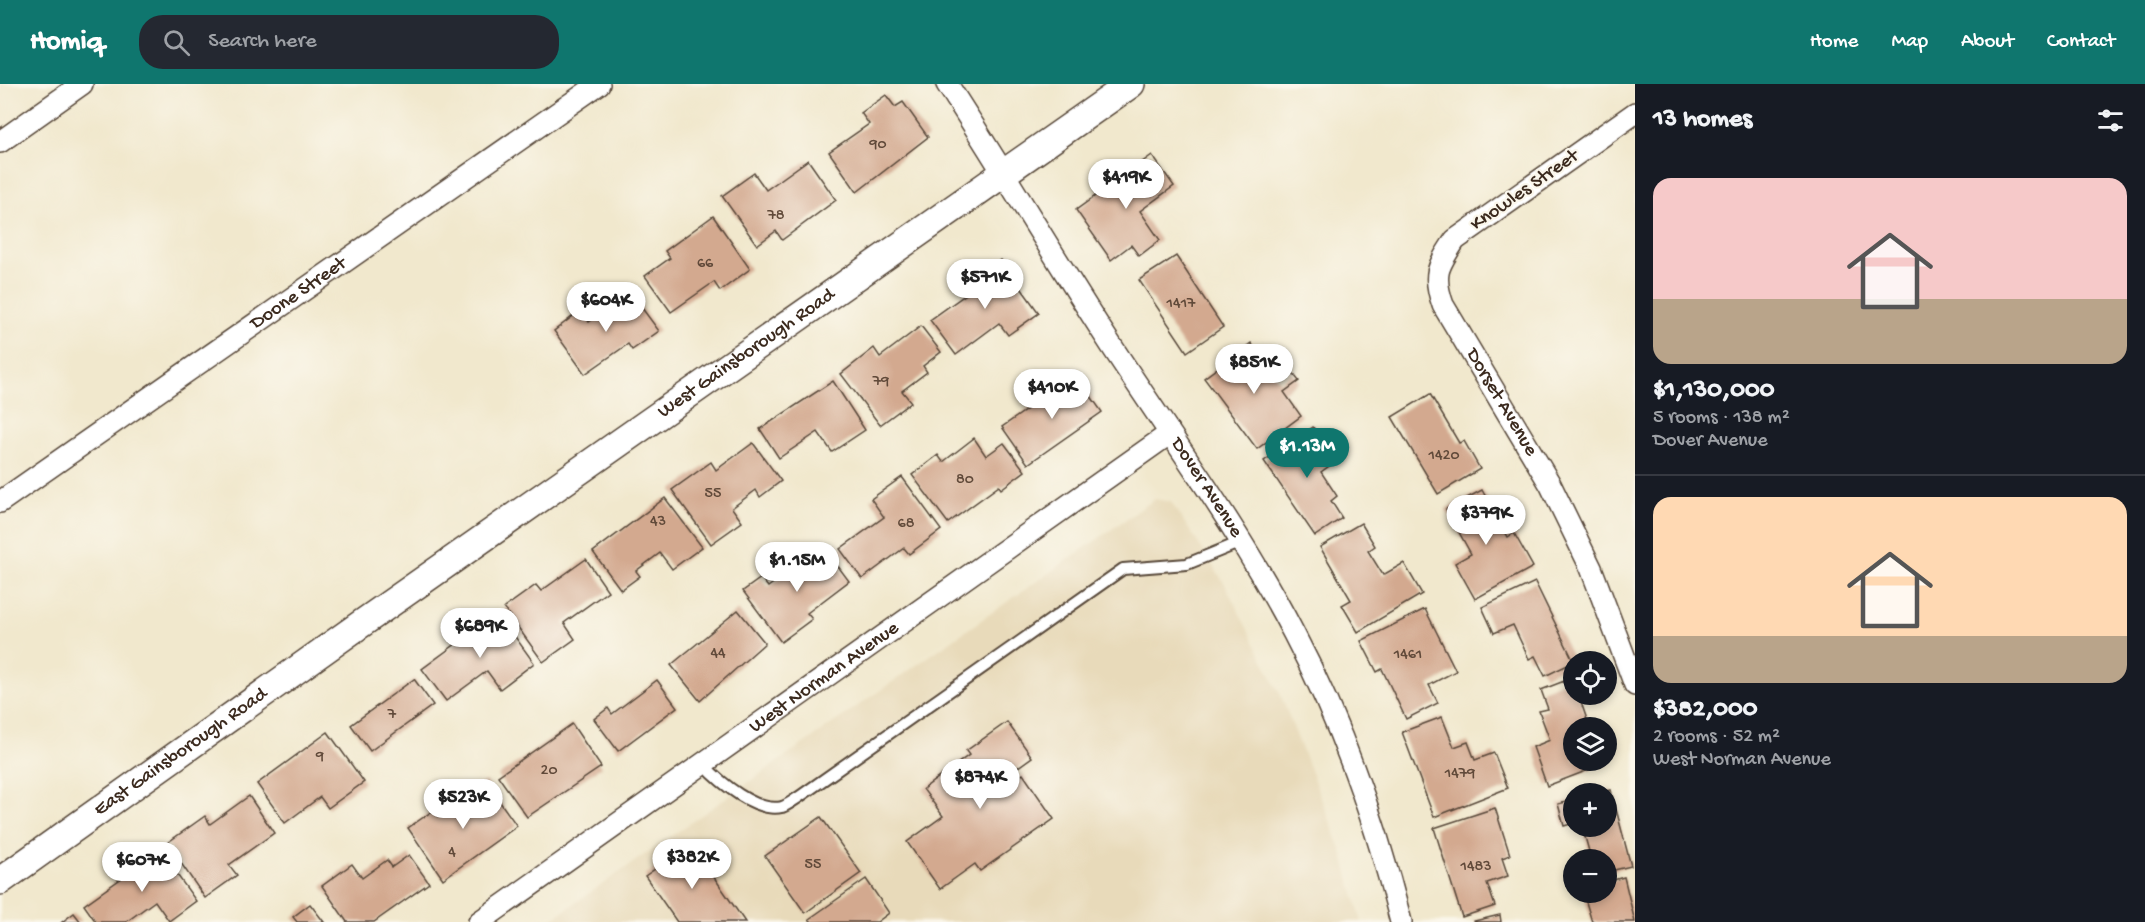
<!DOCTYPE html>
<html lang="en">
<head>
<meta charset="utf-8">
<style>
  :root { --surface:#171b24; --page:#242831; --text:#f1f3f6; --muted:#9ea1a6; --line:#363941; --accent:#0f766e }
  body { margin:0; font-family:"Gochi Hand",sans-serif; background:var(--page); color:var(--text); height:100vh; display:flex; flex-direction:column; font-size:22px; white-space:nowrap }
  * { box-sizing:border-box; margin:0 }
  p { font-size:20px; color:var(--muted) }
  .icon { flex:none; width:33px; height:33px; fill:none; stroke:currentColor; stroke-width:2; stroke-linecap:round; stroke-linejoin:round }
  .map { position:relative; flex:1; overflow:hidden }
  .panel { display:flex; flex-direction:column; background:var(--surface); width:510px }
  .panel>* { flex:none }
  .tools { position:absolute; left:1563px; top:567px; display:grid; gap:12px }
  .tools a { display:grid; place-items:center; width:54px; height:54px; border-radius:50%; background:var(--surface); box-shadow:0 3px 9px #0003; font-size:30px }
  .price { position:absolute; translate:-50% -51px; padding:0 14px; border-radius:21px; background:#fff; color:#222; font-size:20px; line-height:39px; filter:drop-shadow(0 2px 3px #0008) }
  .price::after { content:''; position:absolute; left:50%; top:36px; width:18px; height:14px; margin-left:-9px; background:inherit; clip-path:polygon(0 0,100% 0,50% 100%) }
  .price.selected { background:var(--accent); color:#fff }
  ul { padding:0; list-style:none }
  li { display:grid; align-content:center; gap:12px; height:318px; padding:0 18px }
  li+li { border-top:2px solid var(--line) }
  li span { display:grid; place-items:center; height:186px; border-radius:18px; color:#555 }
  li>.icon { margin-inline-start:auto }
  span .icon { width:108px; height:108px; fill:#fffc; stroke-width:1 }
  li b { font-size:26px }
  h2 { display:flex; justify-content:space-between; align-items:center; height:72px; padding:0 18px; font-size:26px }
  header { display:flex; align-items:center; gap:36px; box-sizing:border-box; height:84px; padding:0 30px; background:var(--accent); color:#fff }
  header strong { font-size:28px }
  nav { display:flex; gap:33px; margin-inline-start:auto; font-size:21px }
  .search { width:420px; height:54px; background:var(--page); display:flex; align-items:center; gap:15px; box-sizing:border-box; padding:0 21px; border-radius:24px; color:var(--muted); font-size:22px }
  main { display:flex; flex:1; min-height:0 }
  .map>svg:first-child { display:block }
</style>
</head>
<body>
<header>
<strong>Homiq</strong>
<div class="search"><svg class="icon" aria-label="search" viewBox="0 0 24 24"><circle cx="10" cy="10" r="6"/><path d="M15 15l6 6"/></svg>Search here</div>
<nav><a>Home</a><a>Map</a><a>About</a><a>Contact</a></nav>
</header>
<main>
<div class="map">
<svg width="1635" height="838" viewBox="0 0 1635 838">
  <rect width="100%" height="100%" fill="#fbf7ec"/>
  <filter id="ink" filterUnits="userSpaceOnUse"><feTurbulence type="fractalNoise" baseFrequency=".0167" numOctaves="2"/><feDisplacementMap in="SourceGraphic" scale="12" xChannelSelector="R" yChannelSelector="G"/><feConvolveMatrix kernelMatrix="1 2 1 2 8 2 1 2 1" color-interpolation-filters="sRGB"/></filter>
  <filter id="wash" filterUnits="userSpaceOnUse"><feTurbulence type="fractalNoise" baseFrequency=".008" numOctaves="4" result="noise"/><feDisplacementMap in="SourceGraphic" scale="24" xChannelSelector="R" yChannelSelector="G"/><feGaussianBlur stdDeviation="1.35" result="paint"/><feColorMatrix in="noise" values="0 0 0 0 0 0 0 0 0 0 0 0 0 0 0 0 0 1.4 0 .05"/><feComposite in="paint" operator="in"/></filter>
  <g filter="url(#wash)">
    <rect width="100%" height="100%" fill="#f1e8cd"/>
    <polygon fill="#e8daba" points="1155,415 1171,418 1225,500 1281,612 1341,765 1362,838 548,838"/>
    <g id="blocks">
      <g fill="#d3a98f">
        <polygon points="886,11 895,23 903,18 928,53 857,108 829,68 869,40 861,29"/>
        <polygon points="1152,71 1174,102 1140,127 1160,156 1139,172 1131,161 1111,176 1076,126"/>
        <polygon points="808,76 836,116 782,156 776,147 757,161 722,112 754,89 766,106"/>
        <polygon points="713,132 750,185 720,207 714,198 671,228 645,192 670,174 665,167"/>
        <polygon points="1176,172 1223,243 1187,268 1139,196"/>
        <polygon points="1001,176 1039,229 1008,251 999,239 956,271 930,236 983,198 979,192"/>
        <polygon points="630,208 659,247 632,266 628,260 585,290 554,247 581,226 589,238"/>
        <polygon points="921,242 941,268 923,282 927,288 902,307 911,318 880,341 841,290 874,264 880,273"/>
        <polygon points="1251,259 1280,298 1292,288 1299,297 1284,308 1301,332 1257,365 1204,294"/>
        <polygon points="1076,291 1102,328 1028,380 1002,343"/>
        <polygon points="833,297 865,346 832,368 818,348 779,374 760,345"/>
        <polygon points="1430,310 1459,359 1464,357 1480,385 1438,410 1392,333"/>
        <polygon points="1313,343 1336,377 1321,388 1337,412 1331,417 1342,434 1315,452 1264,377"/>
        <polygon points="974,354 986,372 1004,359 1025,387 1001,405 999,402 948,439 912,391 938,371 943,378"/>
        <polygon points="753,359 781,397 760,413 756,406 732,424 742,438 711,460 672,406 711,378 716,386"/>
        <polygon points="902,393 941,446 909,470 904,464 862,495 840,465 884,433 871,415"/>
        <polygon points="1482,406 1508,453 1514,449 1533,483 1475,515 1455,479 1471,470 1446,425"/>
        <polygon points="665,414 702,463 672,485 660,469 636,487 640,492 621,506 593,468"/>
        <polygon points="1361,439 1375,462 1368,467 1383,491 1404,479 1422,510 1358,548 1342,521 1351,516 1320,463"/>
        <polygon points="823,462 849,497 807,529 812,535 781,558 743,507 761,494 768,503"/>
        <polygon points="586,475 608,507 564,539 575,555 543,578 504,524 536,501 541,507"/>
        <polygon points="1535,498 1574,578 1545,592 1535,572 1529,575 1513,541 1494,549 1482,523"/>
        <polygon points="1425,525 1456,587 1429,601 1438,619 1406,635 1382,585 1377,588 1361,557"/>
        <polygon points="738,526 765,559 700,617 671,581"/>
        <polygon points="498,529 534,579 500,605 487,587 446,617 422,585"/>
        <polygon points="1572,594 1574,610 1578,610 1590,644 1574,644 1574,676 1603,676 1604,680 1547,702 1533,663 1550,656 1539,627 1548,625 1541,606"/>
        <polygon points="414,595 433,621 370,667 351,641"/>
        <polygon points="657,596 677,623 618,667 594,635 608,624 612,630"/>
        <polygon points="1442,633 1454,663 1468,658 1475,676 1494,669 1508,704 1434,733 1402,648"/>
        <polygon points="1007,638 1032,673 992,702 997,709 1023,690 1054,735 980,787 975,780 940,805 907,758 943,732 923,705 969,671 966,667"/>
        <polygon points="572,640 601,683 527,733 498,692"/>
        <polygon points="328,648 364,698 328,724 320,713 285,739 257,700"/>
        <polygon points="485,697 517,742 443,795 408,744 434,726 438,732"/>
        <polygon points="1611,706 1631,782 1606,788 1606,776 1602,776 1600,769 1590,771 1582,742 1606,742 1606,710 1600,709"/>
        <polygon points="249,712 274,749 229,781 237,791 205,814 167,759 205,732 210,740"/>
        <polygon points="1574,716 1574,739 1564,742 1558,720"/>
        <polygon points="1495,724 1510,771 1502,774 1508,792 1487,799 1495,822 1462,833 1434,744"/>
        <polygon points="821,733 861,789 805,829 765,772"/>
        <polygon points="691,760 745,838 677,838 645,792"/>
        <polygon points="160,767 196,817 169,837 155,817 126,838 96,838 84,821"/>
        <polygon points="409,771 429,799 374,838 347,838 322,802 352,780 362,794 387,776 392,783"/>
        <polygon points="1624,793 1635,838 1592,838 1583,808 1606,808 1606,798"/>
        <polygon points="866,795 889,829 877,838 812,838 809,835"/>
        <polygon points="310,820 324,838 297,838 293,833"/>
        <polygon points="74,829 81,838 62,838"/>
        <polygon points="1500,831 1501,838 1474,838 1474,837"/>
      </g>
    </g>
  </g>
  <g filter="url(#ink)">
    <use href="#blocks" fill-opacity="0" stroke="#564638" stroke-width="1.5"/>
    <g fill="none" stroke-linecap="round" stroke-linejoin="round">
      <defs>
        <path id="service" d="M704 681C720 698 756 729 782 723 788 721 794 716 799 713L1123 485 1187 480 1241 458"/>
        <g id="minor">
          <path id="s1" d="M947 0C1003 86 1055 175 1111 261 1173 356 1242 449 1294 550 1342 641 1376 739 1401 838"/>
          <path id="s2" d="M1635 29 1455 156C1438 182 1432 190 1443 221L1550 400 1591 484 1635 601"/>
          <polyline points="0,58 82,0"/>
          <path id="s3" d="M0 418 599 0"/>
          <path id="s4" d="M479 838 1169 350"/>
        </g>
        <g id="tertiary">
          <path id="s5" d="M0 797 361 540 1131 0"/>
        </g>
      </defs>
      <use href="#service" stroke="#564638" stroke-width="14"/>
      <use href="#minor" stroke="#564638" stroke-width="24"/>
      <use href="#tertiary" stroke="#564638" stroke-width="30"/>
      <use href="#service" stroke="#fff" stroke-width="10"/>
      <use href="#minor" stroke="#fff" stroke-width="21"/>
      <use href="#tertiary" stroke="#fff" stroke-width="27"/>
    </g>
  </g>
  <g text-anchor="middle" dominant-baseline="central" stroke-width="4.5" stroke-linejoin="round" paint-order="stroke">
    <g font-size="16" fill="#614a3a">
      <text x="878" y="61">90</text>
      <text x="776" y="132">78</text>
      <text x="705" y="180">66</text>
      <text x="1181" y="220">1417</text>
      <text x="881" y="298">79</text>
      <text x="1444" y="372">1420</text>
      <text x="965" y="396">80</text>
      <text x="713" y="410">55</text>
      <text x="658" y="438">43</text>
      <text x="906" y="440">68</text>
      <text x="718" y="570">44</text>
      <text x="1408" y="571">1461</text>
      <text x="392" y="631">7</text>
      <text x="320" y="673">9</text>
      <text x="549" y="687">20</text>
      <text x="1460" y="690">1479</text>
      <text x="452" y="769">4</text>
      <text x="813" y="781">55</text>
      <text x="1476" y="783">1483</text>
    </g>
    <g font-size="20" fill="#3b2a1e" stroke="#fbf7ec">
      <text transform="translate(1525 107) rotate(-35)">Knowles Street</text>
      <text stroke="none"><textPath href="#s3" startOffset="364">Doone Street</textPath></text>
      <text stroke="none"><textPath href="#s5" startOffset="914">West Gainsborough Road</textPath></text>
      <text stroke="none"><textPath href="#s2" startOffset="404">Dorset Avenue</textPath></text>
      <text stroke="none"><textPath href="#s1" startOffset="480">Dover Avenue</textPath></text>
      <text stroke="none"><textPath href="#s4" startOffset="423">West Norman Avenue</textPath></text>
      <text stroke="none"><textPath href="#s5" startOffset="222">East Gainsborough Road</textPath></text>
    </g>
  </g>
</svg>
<div class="tools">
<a><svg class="icon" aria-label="locate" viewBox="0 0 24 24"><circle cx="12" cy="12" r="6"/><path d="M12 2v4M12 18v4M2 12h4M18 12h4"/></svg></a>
<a><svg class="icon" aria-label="layers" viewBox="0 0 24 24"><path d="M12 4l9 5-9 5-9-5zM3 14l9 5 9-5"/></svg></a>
<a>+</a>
<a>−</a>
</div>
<b class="price" style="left:1126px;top:126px">$419K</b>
<b class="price" style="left:985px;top:226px">$571K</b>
<b class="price" style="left:606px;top:249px">$604K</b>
<b class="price" style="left:1254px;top:311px">$851K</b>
<b class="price" style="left:1052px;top:336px">$410K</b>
<b class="price selected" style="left:1307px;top:395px">$1.13M</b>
<b class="price" style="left:1486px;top:462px">$379K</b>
<b class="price" style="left:797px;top:509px">$1.15M</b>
<b class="price" style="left:480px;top:575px">$689K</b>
<b class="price" style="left:980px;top:726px">$874K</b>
<b class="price" style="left:463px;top:746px">$523K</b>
<b class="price" style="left:692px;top:806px">$382K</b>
<b class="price" style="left:142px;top:809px">$607K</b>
</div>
<section class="panel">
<h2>13 homes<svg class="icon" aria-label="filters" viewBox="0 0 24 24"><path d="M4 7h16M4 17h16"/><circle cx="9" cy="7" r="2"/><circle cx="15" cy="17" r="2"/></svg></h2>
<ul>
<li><span style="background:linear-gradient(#f6c9c9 65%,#b9a48a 0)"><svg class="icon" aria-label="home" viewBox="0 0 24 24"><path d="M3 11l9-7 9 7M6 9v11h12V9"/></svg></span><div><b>$1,130,000</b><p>5 rooms · 138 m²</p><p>Dover Avenue</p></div></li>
<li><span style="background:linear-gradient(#ffd9b3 75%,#b9a48a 0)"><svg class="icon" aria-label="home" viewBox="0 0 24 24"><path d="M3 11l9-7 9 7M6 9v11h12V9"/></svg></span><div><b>$382,000</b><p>2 rooms · 52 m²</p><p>West Norman Avenue</p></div></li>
</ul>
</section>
</main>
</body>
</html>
